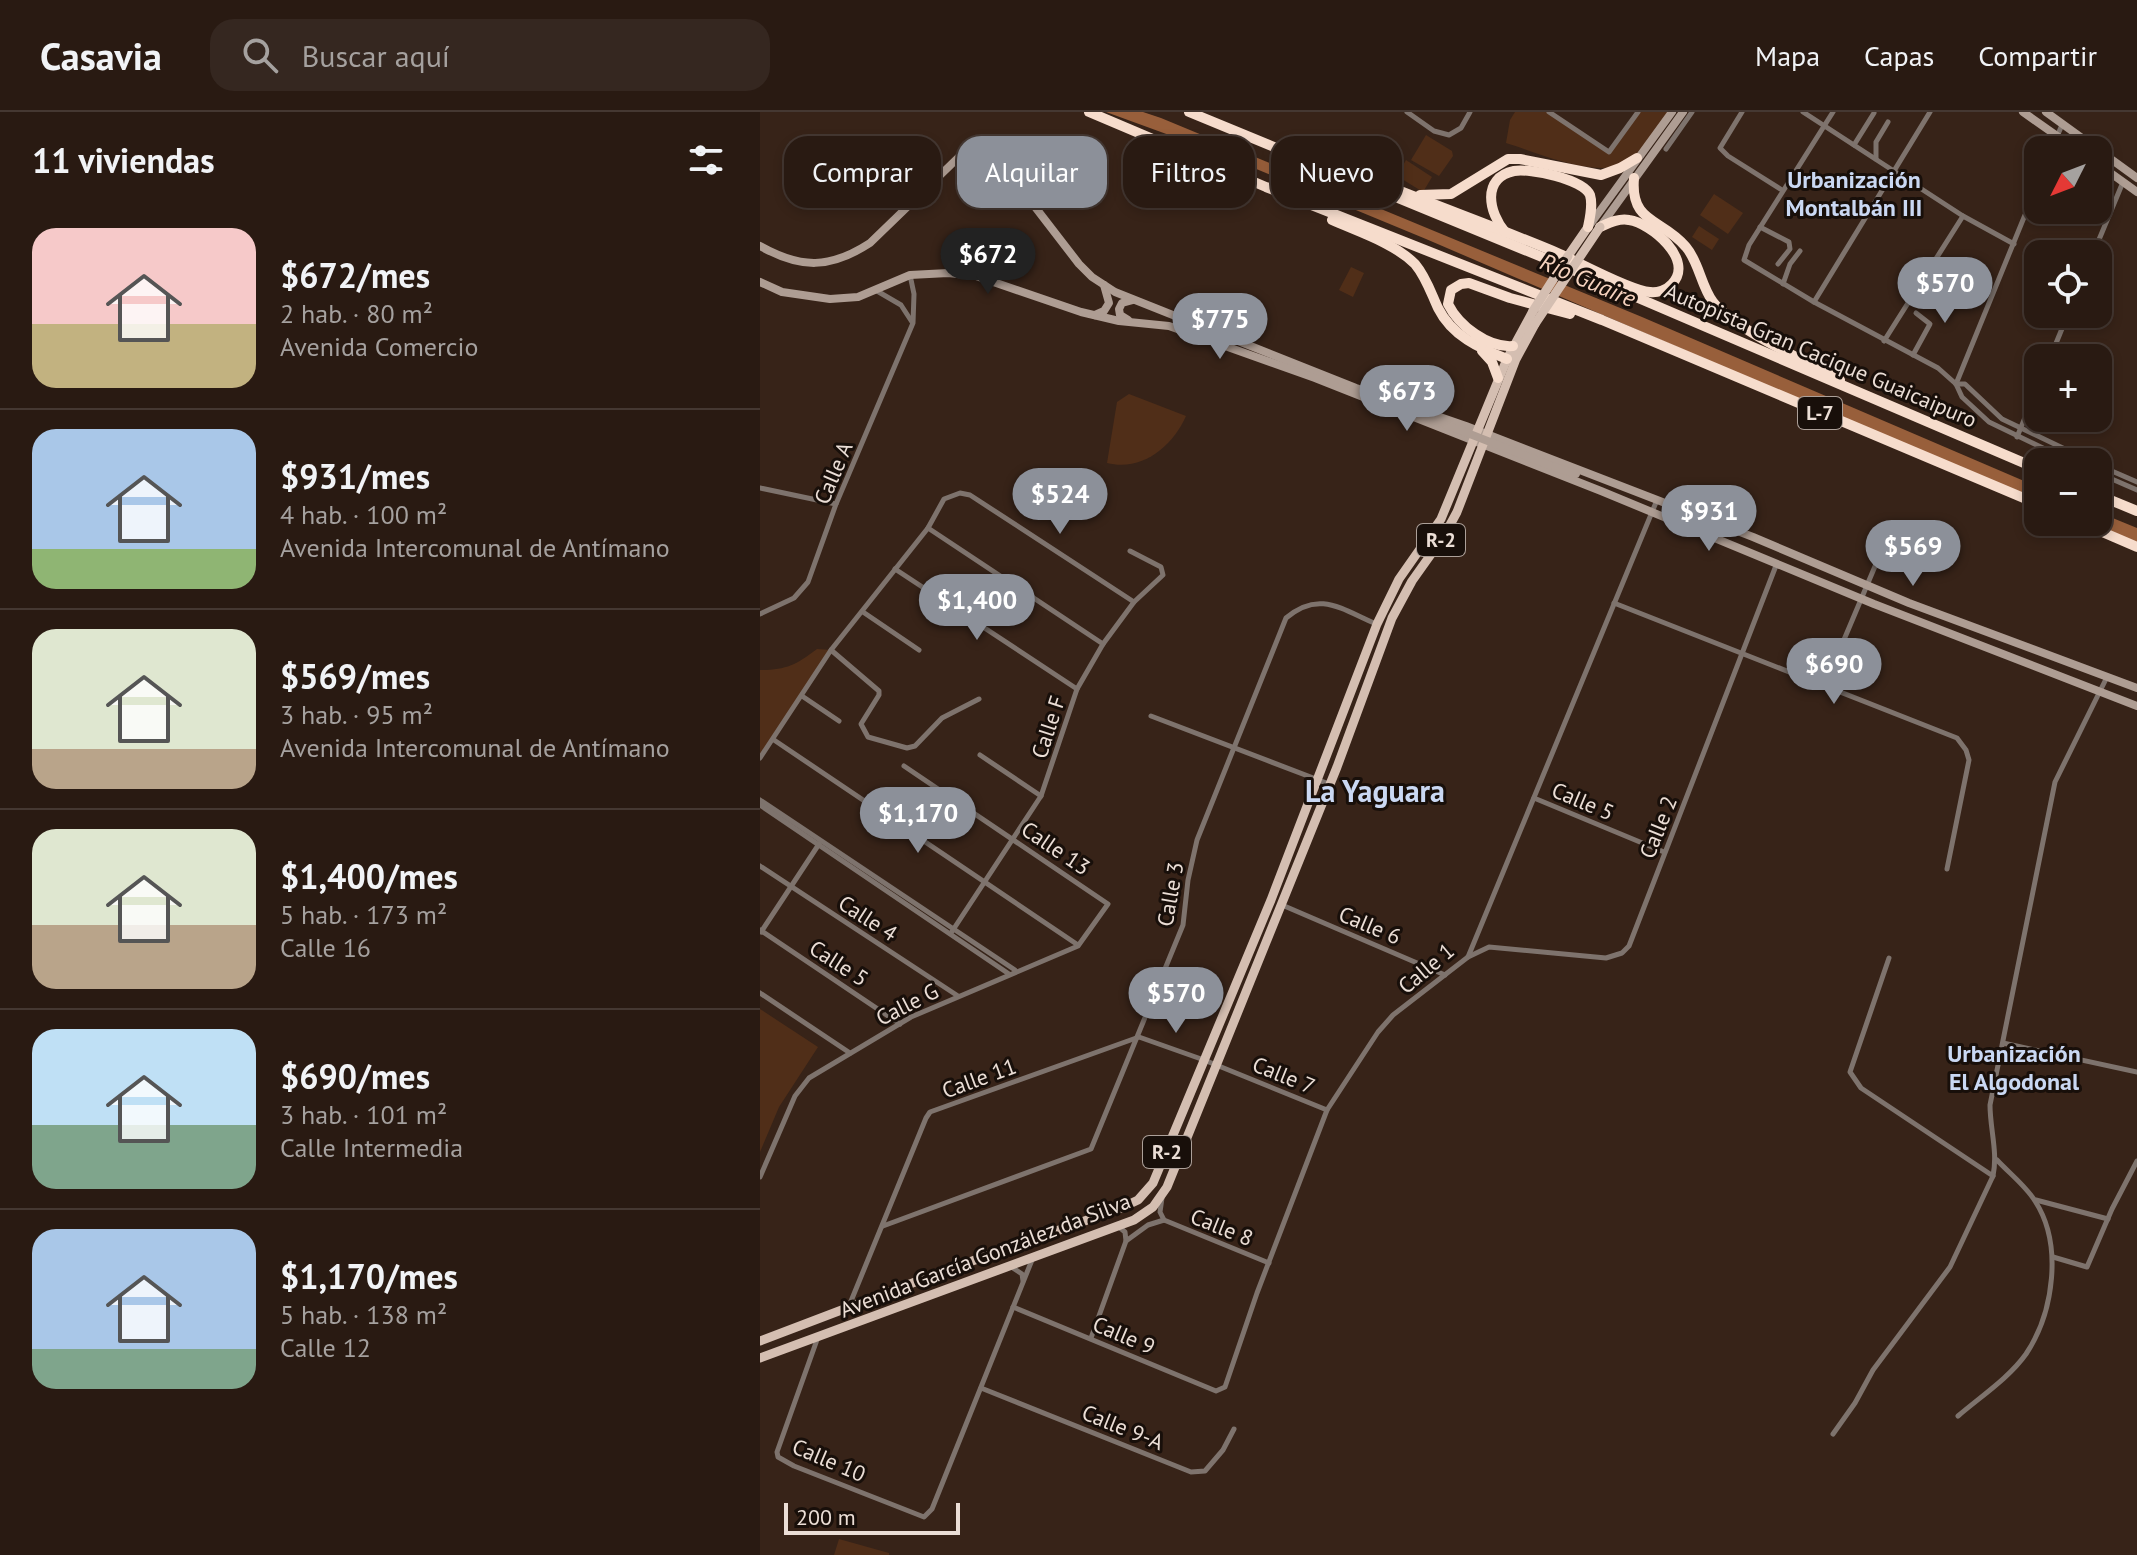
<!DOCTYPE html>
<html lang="es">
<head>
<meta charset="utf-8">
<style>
  :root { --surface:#291a12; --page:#352720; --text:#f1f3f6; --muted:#a5a19f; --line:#453832; --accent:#8c9099 }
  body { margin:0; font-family:"PT Sans",sans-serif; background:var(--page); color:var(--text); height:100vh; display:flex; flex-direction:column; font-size:30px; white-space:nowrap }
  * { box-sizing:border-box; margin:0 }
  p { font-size:26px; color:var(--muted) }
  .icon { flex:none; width:44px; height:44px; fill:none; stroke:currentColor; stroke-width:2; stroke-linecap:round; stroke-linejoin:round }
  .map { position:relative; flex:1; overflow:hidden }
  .sheet { display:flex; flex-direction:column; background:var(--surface); width:760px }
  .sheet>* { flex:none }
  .guide { position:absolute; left:24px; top:24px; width:760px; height:72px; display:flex; gap:16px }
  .needle { width:52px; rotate:228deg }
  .controls { position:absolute; left:1264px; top:24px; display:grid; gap:16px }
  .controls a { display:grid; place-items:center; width:88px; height:88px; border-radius:16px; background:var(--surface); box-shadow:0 4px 12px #0003,0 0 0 2px var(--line); font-size:40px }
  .scale { position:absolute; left:24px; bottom:20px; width:176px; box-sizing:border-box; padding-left:8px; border:4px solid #ebded6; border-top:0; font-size:22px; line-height:28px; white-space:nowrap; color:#ebded6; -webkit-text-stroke:6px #180f0a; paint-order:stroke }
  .price { position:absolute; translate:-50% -68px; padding:0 18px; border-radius:28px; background:var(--accent); color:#fff; font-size:26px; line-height:52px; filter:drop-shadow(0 2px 4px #0008) }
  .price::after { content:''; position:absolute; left:50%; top:48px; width:24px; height:18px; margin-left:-12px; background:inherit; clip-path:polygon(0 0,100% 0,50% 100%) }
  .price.active { background:#222; color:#fff }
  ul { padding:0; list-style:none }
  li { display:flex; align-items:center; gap:24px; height:200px; padding:0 32px }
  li+li { border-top:2px solid var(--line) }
  li span { display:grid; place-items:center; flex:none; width:224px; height:160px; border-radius:24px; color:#555 }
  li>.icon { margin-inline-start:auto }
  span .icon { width:96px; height:96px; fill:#fffc; stroke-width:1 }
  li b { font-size:34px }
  h2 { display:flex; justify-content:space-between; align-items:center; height:96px; padding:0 32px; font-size:34px }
  .tag { padding:0 28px; border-radius:24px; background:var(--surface); box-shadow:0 4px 12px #0003,0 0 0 2px var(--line); font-size:28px; line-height:72px }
  .tag.active { background:var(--accent); color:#fff }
  header { display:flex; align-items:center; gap:48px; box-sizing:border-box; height:112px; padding:0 40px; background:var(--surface); border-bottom:2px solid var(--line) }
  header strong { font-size:38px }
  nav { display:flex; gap:44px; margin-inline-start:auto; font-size:28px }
  .search { width:560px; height:72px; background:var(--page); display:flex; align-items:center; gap:20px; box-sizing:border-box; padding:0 28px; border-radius:24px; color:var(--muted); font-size:30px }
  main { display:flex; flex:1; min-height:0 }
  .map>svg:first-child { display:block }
</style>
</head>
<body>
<header>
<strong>Casavia</strong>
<div class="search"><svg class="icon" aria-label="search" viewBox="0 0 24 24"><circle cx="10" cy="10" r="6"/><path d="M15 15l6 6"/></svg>Buscar aquí</div>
<nav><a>Mapa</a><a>Capas</a><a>Compartir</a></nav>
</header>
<main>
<section class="sheet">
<h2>11 viviendas<svg class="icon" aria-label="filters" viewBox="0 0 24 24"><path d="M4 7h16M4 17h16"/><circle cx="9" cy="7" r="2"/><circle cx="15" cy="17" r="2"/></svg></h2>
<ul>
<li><span style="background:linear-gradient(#f6c9c9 60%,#c2b280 0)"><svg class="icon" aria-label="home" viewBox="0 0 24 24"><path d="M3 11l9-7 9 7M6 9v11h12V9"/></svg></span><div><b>$672/mes</b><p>2 hab. · 80 m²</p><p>Avenida Comercio</p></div></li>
<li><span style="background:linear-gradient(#a9c7e8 75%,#8fb573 0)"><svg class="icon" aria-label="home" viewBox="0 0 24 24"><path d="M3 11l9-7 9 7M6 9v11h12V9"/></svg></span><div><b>$931/mes</b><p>4 hab. · 100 m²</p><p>Avenida Intercomunal de Antímano</p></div></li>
<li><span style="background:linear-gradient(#dfe7d0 75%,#b9a48a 0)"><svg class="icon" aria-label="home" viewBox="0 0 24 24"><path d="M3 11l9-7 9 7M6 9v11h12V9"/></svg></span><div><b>$569/mes</b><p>3 hab. · 95 m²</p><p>Avenida Intercomunal de Antímano</p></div></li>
<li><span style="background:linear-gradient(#dfe7d0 60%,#b9a48a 0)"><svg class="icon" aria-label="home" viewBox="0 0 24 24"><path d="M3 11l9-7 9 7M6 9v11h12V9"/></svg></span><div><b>$1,400/mes</b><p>5 hab. · 173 m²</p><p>Calle 16</p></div></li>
<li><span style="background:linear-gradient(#bfe0f5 60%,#7fa58c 0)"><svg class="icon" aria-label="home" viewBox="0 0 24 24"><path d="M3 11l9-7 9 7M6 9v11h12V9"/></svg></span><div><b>$690/mes</b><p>3 hab. · 101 m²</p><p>Calle Intermedia</p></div></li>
<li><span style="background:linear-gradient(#a9c7e8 75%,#7fa58c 0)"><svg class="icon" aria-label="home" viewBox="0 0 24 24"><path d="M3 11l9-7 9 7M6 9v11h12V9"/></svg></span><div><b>$1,170/mes</b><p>5 hab. · 138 m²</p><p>Calle 12</p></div></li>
</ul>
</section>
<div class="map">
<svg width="1377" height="1443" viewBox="0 0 1377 1443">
  <rect width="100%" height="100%" fill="#372318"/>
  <g fill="#502e18">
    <path d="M755 0H789L849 40 878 0H912C902 14 891 34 878 45 845 72 782 42 746 31L750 8Z"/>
    <polygon points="666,23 692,39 693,44 679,64 651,48"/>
    <polygon points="646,48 672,65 663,80 637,64"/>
    <polygon points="954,82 983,101 968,122 940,103"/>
    <polygon points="939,114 959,127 952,138 932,125"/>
    <polygon points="591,155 604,161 593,185 579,178"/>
    <path d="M369 282 426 304C413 334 382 360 347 351L357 290Z"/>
    <path d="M57 537 71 538 0 646V558C26 558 36 553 57 537Z"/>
    <polygon points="0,897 58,935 19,995 0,1040"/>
    <polygon points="79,1427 129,1441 129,1443 74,1443"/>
  </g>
  <g fill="#985f3b">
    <polygon points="346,0 383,0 401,6 882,205 1278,375 1278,390 666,127 453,39"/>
    <polygon points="1338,400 1377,416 1377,432 1325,410 1338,410"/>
  </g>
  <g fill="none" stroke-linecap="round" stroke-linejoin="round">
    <g stroke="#7e736d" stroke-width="5">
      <polyline points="647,0 674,19 689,23 701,16 710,0"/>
      <polyline points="789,0 849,40 878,0"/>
      <polyline points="982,0 960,36 968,44 1022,78"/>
      <polyline points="1043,0 1203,104 1254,132"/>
      <polyline points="1073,0 989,133 984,148 1054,190 1178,256 1196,272 1202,285 1229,310 1312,350"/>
      <polyline points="1094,33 1114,1"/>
      <polyline points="906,37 932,0"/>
      <polyline points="1291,38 1302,13"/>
      <polyline points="1116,47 1116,30 1128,10"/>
      <polyline points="1000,115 1029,130 1030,137 1018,152"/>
      <polyline points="1333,142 1363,70"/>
      <polyline points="1023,172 1030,152 1040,139"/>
      <polyline points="117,179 141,193 152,210"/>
      <polyline points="1054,190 1170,0"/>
      <polyline points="1124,229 1203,104"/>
      <polyline points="1153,243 1170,212 1156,201"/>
      <polyline points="1290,246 1308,202"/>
      <polyline points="1196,272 1278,71"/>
      <polyline points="1196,272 1205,272 1242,307 1332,350"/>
      <polyline points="1257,325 1278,274"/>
      <polyline points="1338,353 1377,370"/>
      <polyline points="1338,361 1377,378"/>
      <polyline points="0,376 76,392"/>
      <polyline points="168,416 343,532"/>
      <polyline points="135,457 317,577"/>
      <polyline points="854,491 1197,626 1206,638 1209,648 1187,757"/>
      <polyline points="103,500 159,538"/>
      <polyline points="0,502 34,486 48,470 76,392 153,211 154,182 150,163"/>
      <polyline points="71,538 119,579 119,583 101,612 108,625 147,636 155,634 182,606 219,587"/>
      <polyline points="1064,575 1124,433"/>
      <polyline points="42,584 79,609"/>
      <polyline points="391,604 569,672"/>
      <polyline points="14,628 318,833"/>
      <polyline points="220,643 281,684"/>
      <polyline points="0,646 71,538 168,416 184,387 200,381 210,383 374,490"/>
      <polyline points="774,686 904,740"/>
      <polyline points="0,688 255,858"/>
      <polyline points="0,693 249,862"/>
      <polyline points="0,754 198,884"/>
      <polyline points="522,793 685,863"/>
      <polyline points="0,818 140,912"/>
      <polyline points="1,820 59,732"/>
      <polyline points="191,821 281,684 317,577 343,532 374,490 403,463 401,455 370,439"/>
      <polyline points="708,845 729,835 846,846 862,841 869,834 1017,451"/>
      <polyline points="1129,846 1090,960 1101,976 1233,1064"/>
      <polyline points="0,881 90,941"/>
      <polyline points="1243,931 1377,960"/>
      <polyline points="0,1065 35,984 49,966 151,905 318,834 348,792 144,654"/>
      <polyline points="402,1086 400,1100 404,1108"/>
      <polyline points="1276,1088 1348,1107"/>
      <polyline points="404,1108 509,1151"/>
      <path d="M123 1114 331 1037 423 813 428 768 437 728 526 506C559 478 581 497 616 512"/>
      <polyline points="359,1115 365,1120 366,1129 388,1113 404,1108"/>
      <polyline points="1293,1145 1327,1155 1352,1097 1377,1049"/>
      <polyline points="250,1154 262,1162 263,1169"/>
      <polyline points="89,1194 166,1006 170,1000 379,925 444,948 567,998"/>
      <polyline points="253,1195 456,1279 465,1275 497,1181 567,998 618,920 633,903 708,845 897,388"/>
      <polyline points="58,1225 17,1340 18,1345 34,1354 164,1405 172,1397 272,1148"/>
      <polyline points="331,1226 366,1129"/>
      <polyline points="221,1276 431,1360 445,1359 463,1338 474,1317"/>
      <path d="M1198 1304C1220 1285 1249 1266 1266 1242 1294 1200 1303 1132 1275 1089 1266 1074 1249 1061 1237 1048"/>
      <path d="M1073 1322 1095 1291 1113 1258 1190 1155 1233 1064C1238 1040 1230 1017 1230 993L1295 670 1347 565"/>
    </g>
    <g stroke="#ae9d93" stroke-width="8">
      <polyline points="1263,0 1317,38"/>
      <polyline points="1286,0 1377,66"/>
      <polyline points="1338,52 1377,80"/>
      <polyline points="829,114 912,0"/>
      <polyline points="840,115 923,0"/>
      <path d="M0 134C41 157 70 157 110 131L202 42 225 40 242 52 319 152 332 165 355 180 596 276 706 314 993 425 1149 491 1377 576"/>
      <polyline points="0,170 22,180 70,187 98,185 150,163 188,161 216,164 321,200 359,209 409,214 555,266 841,379 1114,492 1377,594"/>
      <polyline points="335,203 344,199 349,191 344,173"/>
      <polyline points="368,208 360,203 359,197 362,191 373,188"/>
      <polyline points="789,353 816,362"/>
    </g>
    <g stroke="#d4beb1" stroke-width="9">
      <polyline points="808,144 828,115"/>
      <polyline points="0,1229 184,1159 361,1096 378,1088 393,1071 511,788 617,512 639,467 681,407 747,247 773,199"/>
      <polyline points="0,1246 374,1108 393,1095 407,1075 577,655 632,506 652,469 684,424 697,400 756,247 775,212"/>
    </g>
    <g stroke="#f6dccc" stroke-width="10">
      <polyline points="329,0 506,75 842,208 1278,392"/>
      <polyline points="429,0 794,150 1278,357"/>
      <path d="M874 66C870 112 902 106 926 135 939 150 941 174 953 190 974 217 1048 250 1080 268"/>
      <path d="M635 77C690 99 746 119 800 142 820 151 871 179 890 180 897 181 907 178 912 172 935 148 891 111 869 108 859 106 849 111 840 115"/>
      <polyline points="660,83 691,82 748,47 760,47 841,63 860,56 877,46"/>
      <path d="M572 108C599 120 634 131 655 152 666 165 671 181 678 196 692 224 719 236 747 247"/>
      <path d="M745 120C729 101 721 66 754 59 770 56 823 67 830 83 833 93 830 105 828 115"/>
      <path d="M753 234C728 236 699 214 688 192L691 178 701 172 709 171 750 186 810 202"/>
      <polyline points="722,239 732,250 738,266"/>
      <polyline points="1338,383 1377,399"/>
      <polyline points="1319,410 1377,435"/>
    </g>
    <polyline stroke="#ae9d93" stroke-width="8" points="646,297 789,353"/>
    <g stroke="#d4beb1" stroke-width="9">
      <polyline points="773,199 808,144"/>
      <polyline points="775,212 840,115"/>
    </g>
  </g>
  <g text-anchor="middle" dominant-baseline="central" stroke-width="6" stroke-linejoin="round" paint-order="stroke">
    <g fill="#180f0a" stroke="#aca099" stroke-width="2">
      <rect x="1038" y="285" width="44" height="32" rx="6"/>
      <rect x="657" y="412" width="48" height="32" rx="6"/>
      <rect x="383" y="1024" width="48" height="32" rx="6"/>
    </g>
    <g font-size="20" font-weight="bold" fill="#ebded6">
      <text x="1060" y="301">L-7</text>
      <text x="681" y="428">R-2</text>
      <text x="407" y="1040">R-2</text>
    </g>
    <g font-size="22" fill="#ebded6" stroke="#180f0a">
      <text transform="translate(1061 243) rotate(23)">Autopista Gran Cacique Guaicaipuro</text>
      <text transform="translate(73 361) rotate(-67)">Calle A</text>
      <text transform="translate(288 615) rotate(-72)">Calle F</text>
      <text transform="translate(823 689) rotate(23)">Calle 5</text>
      <text transform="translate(898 715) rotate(-68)">Calle 2</text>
      <text transform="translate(296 736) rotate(34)">Calle 13</text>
      <text transform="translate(410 782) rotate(-80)">Calle 3</text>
      <text transform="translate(108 806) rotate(33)">Calle 4</text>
      <text transform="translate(610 813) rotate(23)">Calle 6</text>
      <text transform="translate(79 851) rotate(33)">Calle 5</text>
      <text transform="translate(666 856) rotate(-40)">Calle 1</text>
      <text transform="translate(147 892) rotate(-27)">Calle G</text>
      <text transform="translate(524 963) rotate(22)">Calle 7</text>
      <text transform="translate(219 966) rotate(-20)">Calle 11</text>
      <text transform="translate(462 1115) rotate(22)">Calle 8</text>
      <text transform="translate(225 1143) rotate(-21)">Avenida García González da Silva</text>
      <text transform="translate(364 1223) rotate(23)">Calle 9</text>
      <text transform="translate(363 1315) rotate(22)">Calle 9-A</text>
      <text transform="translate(69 1348) rotate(23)">Calle 10</text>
    </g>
    <g font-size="24" font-weight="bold" fill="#cad8f3" stroke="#180f0a">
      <text x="1094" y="67">Urbanización<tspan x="1094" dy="28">Montalbán III</tspan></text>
      <text x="1254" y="941">Urbanización<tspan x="1254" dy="28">El Algodonal</tspan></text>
    </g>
    <g font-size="24" font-style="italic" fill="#f5d2be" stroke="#180f0a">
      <text transform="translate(828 168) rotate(23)">Río Guaire</text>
    </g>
    <g font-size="30" font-weight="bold" fill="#cad8f3" stroke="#180f0a">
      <text x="615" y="678">La Yaguara</text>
    </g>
  </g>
</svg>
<div class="controls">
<a><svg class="needle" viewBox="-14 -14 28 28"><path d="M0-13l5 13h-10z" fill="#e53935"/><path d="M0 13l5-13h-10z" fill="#a5a19f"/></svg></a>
<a><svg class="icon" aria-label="locate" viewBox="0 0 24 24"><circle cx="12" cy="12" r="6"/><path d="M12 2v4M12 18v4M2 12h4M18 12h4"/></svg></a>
<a>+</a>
<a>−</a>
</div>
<div class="scale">200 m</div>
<b class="price active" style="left:228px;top:184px">$672</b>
<b class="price" style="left:1185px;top:213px">$570</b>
<b class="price" style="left:460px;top:249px">$775</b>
<b class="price" style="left:647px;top:321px">$673</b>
<b class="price" style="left:300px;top:424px">$524</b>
<b class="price" style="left:949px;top:441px">$931</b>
<b class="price" style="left:1153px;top:476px">$569</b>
<b class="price" style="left:217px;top:530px">$1,400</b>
<b class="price" style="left:1074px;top:594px">$690</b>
<b class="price" style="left:158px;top:743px">$1,170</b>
<b class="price" style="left:416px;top:923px">$570</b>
<div class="guide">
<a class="tag">Comprar</a>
<a class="tag active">Alquilar</a>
<a class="tag">Filtros</a>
<a class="tag">Nuevo</a>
</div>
</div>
</main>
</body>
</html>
